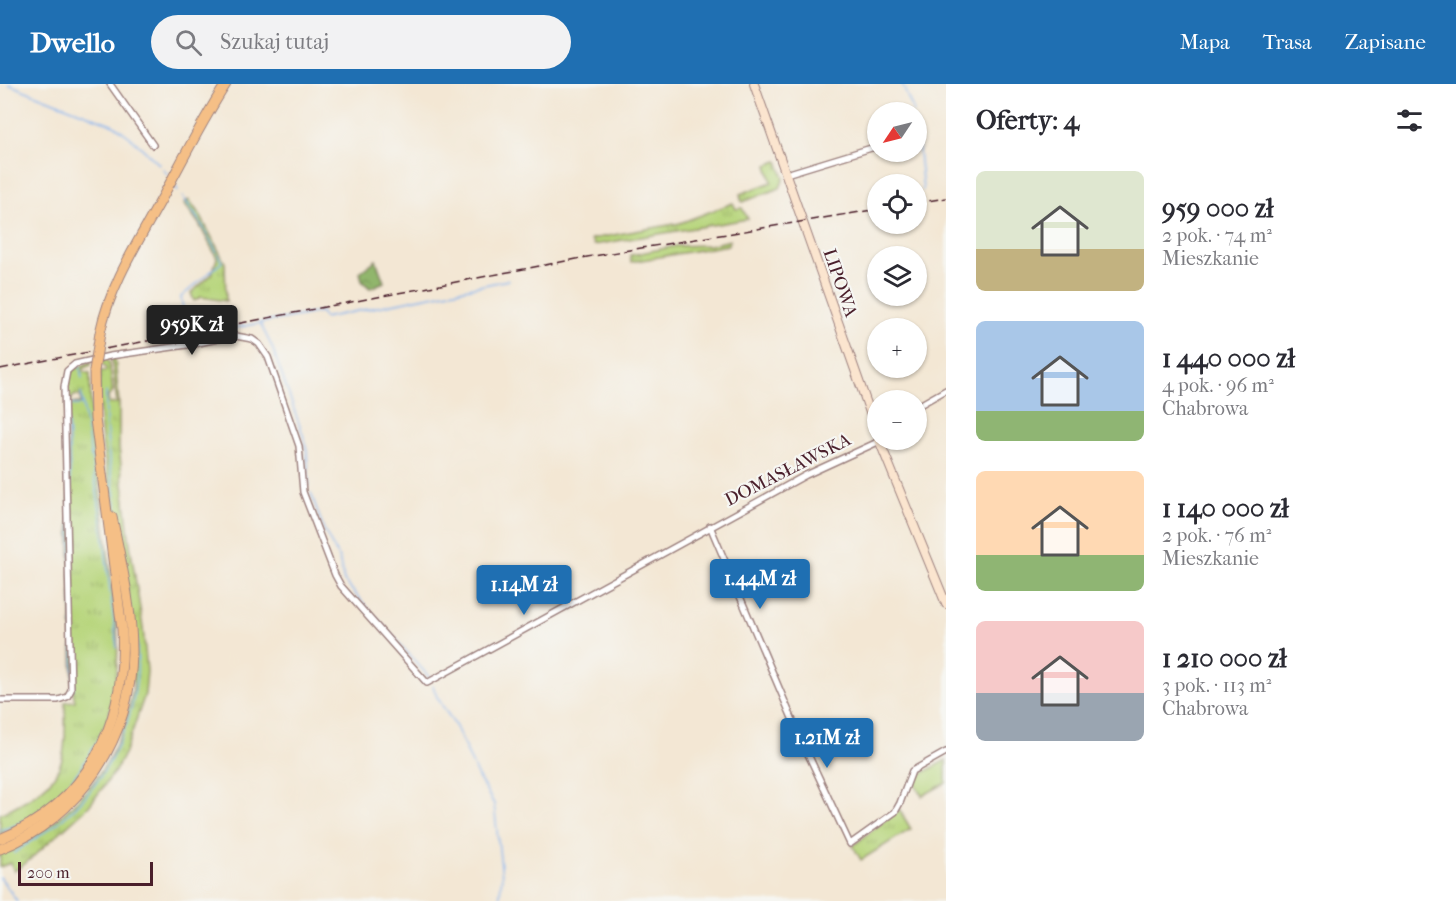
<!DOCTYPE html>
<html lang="pl">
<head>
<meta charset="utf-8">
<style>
  :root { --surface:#fff; --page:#f2f2f3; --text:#2b2b33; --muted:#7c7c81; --accent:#1f6fb2 }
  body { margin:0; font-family:"IM FELL French Canon",serif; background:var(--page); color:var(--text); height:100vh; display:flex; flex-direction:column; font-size:22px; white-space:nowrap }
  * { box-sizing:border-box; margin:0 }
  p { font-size:20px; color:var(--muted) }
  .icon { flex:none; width:33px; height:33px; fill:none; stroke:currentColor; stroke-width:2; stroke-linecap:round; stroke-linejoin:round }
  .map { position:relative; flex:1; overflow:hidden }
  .sheet { display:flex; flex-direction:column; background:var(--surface); width:510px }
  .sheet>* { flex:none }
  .needle { width:39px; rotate:235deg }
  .buttons { position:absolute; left:867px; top:18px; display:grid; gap:12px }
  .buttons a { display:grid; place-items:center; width:60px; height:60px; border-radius:50%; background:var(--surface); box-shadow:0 2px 4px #0004; font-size:30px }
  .scale { position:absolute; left:18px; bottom:15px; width:135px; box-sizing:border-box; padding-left:6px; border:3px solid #4a1f2b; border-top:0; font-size:16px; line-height:21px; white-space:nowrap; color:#4a1f2b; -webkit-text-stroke:4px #f6f6f2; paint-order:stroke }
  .price { position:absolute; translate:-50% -51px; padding:0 14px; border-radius:6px; background:var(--accent); color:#fff; font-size:20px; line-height:39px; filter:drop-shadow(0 2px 3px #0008) }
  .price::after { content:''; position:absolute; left:50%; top:36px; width:18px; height:14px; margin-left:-9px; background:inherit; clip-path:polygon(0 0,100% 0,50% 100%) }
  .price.selected { background:#222; color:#fff }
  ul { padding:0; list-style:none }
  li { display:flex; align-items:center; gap:18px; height:150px; padding:0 30px }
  li span { display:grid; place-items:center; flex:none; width:168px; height:120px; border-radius:9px; color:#555 }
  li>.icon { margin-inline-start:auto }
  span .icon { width:72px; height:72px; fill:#fffc; stroke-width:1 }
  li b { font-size:26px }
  h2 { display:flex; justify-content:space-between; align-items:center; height:72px; padding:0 30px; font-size:26px }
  header { display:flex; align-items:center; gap:36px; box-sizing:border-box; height:84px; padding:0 30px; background:var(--accent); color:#fff }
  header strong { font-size:28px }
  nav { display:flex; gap:33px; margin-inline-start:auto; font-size:21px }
  .search { width:420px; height:54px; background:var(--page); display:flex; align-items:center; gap:15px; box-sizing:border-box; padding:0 21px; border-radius:33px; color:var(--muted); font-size:22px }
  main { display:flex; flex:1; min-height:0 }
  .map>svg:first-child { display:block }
</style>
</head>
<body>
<header>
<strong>Dwello</strong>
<div class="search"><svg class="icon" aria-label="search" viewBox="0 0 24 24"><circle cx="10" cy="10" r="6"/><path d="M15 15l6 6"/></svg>Szukaj tutaj</div>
<nav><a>Mapa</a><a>Trasa</a><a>Zapisane</a></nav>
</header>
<main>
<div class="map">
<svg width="946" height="817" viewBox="0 0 946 817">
  <defs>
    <pattern id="grass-tufts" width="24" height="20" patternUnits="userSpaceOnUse" patternTransform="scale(1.5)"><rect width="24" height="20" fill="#b7d57c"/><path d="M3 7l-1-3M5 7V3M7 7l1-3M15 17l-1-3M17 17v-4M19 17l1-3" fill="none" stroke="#9fb66b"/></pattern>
    <pattern id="forest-crowns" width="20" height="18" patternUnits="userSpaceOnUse" patternTransform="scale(1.5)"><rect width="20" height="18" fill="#91b66c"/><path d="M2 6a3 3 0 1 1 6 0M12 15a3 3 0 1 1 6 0" fill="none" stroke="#789359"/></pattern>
  </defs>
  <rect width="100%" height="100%" fill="#f6f6f2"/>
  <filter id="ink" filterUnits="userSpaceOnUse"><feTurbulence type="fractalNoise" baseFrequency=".0167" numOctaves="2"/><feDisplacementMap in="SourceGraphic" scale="12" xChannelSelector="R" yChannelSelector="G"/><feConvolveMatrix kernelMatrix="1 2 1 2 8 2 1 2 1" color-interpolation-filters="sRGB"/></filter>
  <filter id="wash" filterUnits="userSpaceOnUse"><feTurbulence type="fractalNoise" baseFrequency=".008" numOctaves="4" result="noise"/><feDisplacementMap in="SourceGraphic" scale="24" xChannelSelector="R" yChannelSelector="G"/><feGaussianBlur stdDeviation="1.35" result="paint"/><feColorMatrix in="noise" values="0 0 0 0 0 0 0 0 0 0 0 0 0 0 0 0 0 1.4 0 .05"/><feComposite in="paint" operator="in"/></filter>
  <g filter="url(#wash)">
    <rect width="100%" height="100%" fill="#f3e7d4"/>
    <g fill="url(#grass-tufts)" stroke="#807a54" stroke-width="1.5">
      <polygon points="778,77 784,94 780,104 748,116 743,118 741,116 740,110 772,98 767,81"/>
      <polygon points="189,116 201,133 225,179 226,217 201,213 194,217 191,209 212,190 217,174 199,140 184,119"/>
      <polygon points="733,119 736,125 742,124 748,135 594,161 591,155 680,139"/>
      <polygon points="730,156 728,161 631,178 630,171 676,162 710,161"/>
      <path d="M115 273 119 320V363L129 454 143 544 147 587 145 610 126 666 115 687 89 722 26 779 14 787 11 779 0 783V770C58 744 109 696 126 634 128 624 132 613 133 603 133 585 130 566 129 548 128 527 128 505 125 485 115 419 94 354 100 287H106V285L104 281 100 279V276L105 275 109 278 113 307 111 311 108 312 109 320 117 319 112 278V274Z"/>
      <path d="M91 278V281L84 284 83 288 90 289 91 335 116 532C124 613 103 686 33 733 23 740 11 745 0 750V730C23 718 55 704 62 675 67 658 65 636 65 618L75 617 73 608 67 322 69 320 81 319 80 311 73 312 71 317 67 316V302L72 286Z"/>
      <polygon points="899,725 911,745 861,776 853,762"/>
    </g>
    <polygon fill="url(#forest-crowns)" stroke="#6e6a4c" stroke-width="1.5" points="376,176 384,198 370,204 362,197 360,188"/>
    <polygon fill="#b7d57c" stroke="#807a54" stroke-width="1.5" points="946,676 946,699 922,712 912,695"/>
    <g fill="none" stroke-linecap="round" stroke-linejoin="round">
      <g stroke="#82b2ee" stroke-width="1.5">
        <polyline points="8,0 114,41 130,53 159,80"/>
        <polyline points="902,0 914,28"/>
        <polyline points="916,39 923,106"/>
        <polyline points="163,85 167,90"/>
        <polyline points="176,103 178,107"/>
        <polyline points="183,113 202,141 222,178 181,213 186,242"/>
        <polyline points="260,239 321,228 324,234 508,196"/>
        <polyline points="189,253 260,239 272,263 303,351 307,368 309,401"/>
        <polyline points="80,283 82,294"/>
        <polyline points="106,308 106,339 109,375 120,450"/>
        <polyline points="81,309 102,439 117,564"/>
        <polyline points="68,330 69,321 83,321"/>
        <polyline points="68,338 71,429"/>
        <polyline points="311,409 324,446 339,474 344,497 430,594"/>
        <polyline points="71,437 74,605"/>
        <polyline points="433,602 437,613 456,643 478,693 494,720 502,792 499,817"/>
        <path d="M0 746C45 737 82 688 101 650"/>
        <path d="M14 769C28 758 45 749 59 738 113 694 144 622 136 553"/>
        <polyline points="0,793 17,817"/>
      </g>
    </g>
  </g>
  <g filter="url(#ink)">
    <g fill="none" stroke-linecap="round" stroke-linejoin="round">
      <defs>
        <g id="street">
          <polyline points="110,0 153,61"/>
          <polyline points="786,90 878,62"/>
          <polyline points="916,323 946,306"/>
          <polyline points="710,442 800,653 850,760 895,728 900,719 912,687 946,668"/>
          <polyline points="0,616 58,616 67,613 71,606 64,303 67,287 75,280 110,272 194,260 227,253 236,252 252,255 259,260 268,273 299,362 303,408 335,491 341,502 427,599 806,391 880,357"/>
        </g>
        <g id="secondary">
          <polyline points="754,0 878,351"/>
          <polyline points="879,356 946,520"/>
        </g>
        <g id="highway">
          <path d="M100 249C110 201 138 158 161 116 182 77 202 37 226 0"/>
          <path d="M0 755C89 719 127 638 122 545L95 335 94 287"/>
          <path d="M0 765C81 733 131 654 132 568 132 523 121 477 112 433"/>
        </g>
      </defs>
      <use href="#street" stroke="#9e8380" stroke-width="8"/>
      <use href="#secondary" stroke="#9e8380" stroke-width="10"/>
      <use href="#highway" stroke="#9e8380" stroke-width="11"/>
      <use href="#street" stroke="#fff" stroke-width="5"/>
      <use href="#secondary" stroke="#fbe5cf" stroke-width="8"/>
      <use href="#highway" stroke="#f5bf86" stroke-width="9"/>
      <g stroke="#4a1f2b" stroke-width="1.5" stroke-dasharray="9 4.5" stroke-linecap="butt">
        <polyline points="916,119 946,114"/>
        <polyline points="0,285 587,173 878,125"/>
      </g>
      <defs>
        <polyline id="highway-bridge" points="94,287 100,249"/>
      </defs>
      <use href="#highway-bridge" stroke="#9e8380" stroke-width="11" stroke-linecap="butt"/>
      <use href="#highway-bridge" stroke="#f5bf86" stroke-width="9"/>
    </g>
  </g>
  <g text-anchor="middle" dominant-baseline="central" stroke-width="4.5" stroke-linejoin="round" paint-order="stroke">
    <g font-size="18" fill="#4a1f2b" stroke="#f6f6f2">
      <text transform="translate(840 199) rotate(71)">LIPOWA</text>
      <text transform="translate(788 386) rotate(-27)">DOMASŁAWSKA</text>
    </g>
  </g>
</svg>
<div class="buttons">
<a><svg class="needle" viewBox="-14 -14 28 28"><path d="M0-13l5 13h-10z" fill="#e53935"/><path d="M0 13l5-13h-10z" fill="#7c7c81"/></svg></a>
<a><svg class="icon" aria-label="locate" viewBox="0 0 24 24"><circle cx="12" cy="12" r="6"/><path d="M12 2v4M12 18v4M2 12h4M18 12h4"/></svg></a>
<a><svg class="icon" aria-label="layers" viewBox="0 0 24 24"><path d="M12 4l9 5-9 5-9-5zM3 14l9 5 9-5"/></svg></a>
<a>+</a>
<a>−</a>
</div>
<div class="scale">200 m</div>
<b class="price selected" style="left:192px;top:272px">959K zł</b>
<b class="price" style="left:760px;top:526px">1.44M zł</b>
<b class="price" style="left:524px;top:532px">1.14M zł</b>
<b class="price" style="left:827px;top:685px">1.21M zł</b>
</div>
<section class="sheet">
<h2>Oferty: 4<svg class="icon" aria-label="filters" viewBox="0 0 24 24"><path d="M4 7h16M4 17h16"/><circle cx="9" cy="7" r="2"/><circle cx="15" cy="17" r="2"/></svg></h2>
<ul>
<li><span style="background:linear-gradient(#dfe7d0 65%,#c2b280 0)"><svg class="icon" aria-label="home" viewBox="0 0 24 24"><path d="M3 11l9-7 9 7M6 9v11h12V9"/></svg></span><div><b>959 000 zł</b><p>2 pok. · 74 m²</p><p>Mieszkanie</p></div></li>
<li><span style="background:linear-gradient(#a9c7e8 75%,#8fb573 0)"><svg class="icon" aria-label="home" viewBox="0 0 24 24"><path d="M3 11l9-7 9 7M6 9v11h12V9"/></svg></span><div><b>1 440 000 zł</b><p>4 pok. · 96 m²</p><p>Chabrowa</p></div></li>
<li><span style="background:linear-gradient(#ffd9b3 70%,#8fb573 0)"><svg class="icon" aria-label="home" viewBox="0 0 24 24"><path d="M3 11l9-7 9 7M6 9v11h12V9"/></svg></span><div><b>1 140 000 zł</b><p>2 pok. · 76 m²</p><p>Mieszkanie</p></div></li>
<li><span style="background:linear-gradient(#f6c9c9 60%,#9aa5b1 0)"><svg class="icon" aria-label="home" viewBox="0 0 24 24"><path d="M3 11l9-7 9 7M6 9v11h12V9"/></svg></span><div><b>1 210 000 zł</b><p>3 pok. · 113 m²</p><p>Chabrowa</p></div></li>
</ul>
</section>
</main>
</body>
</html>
